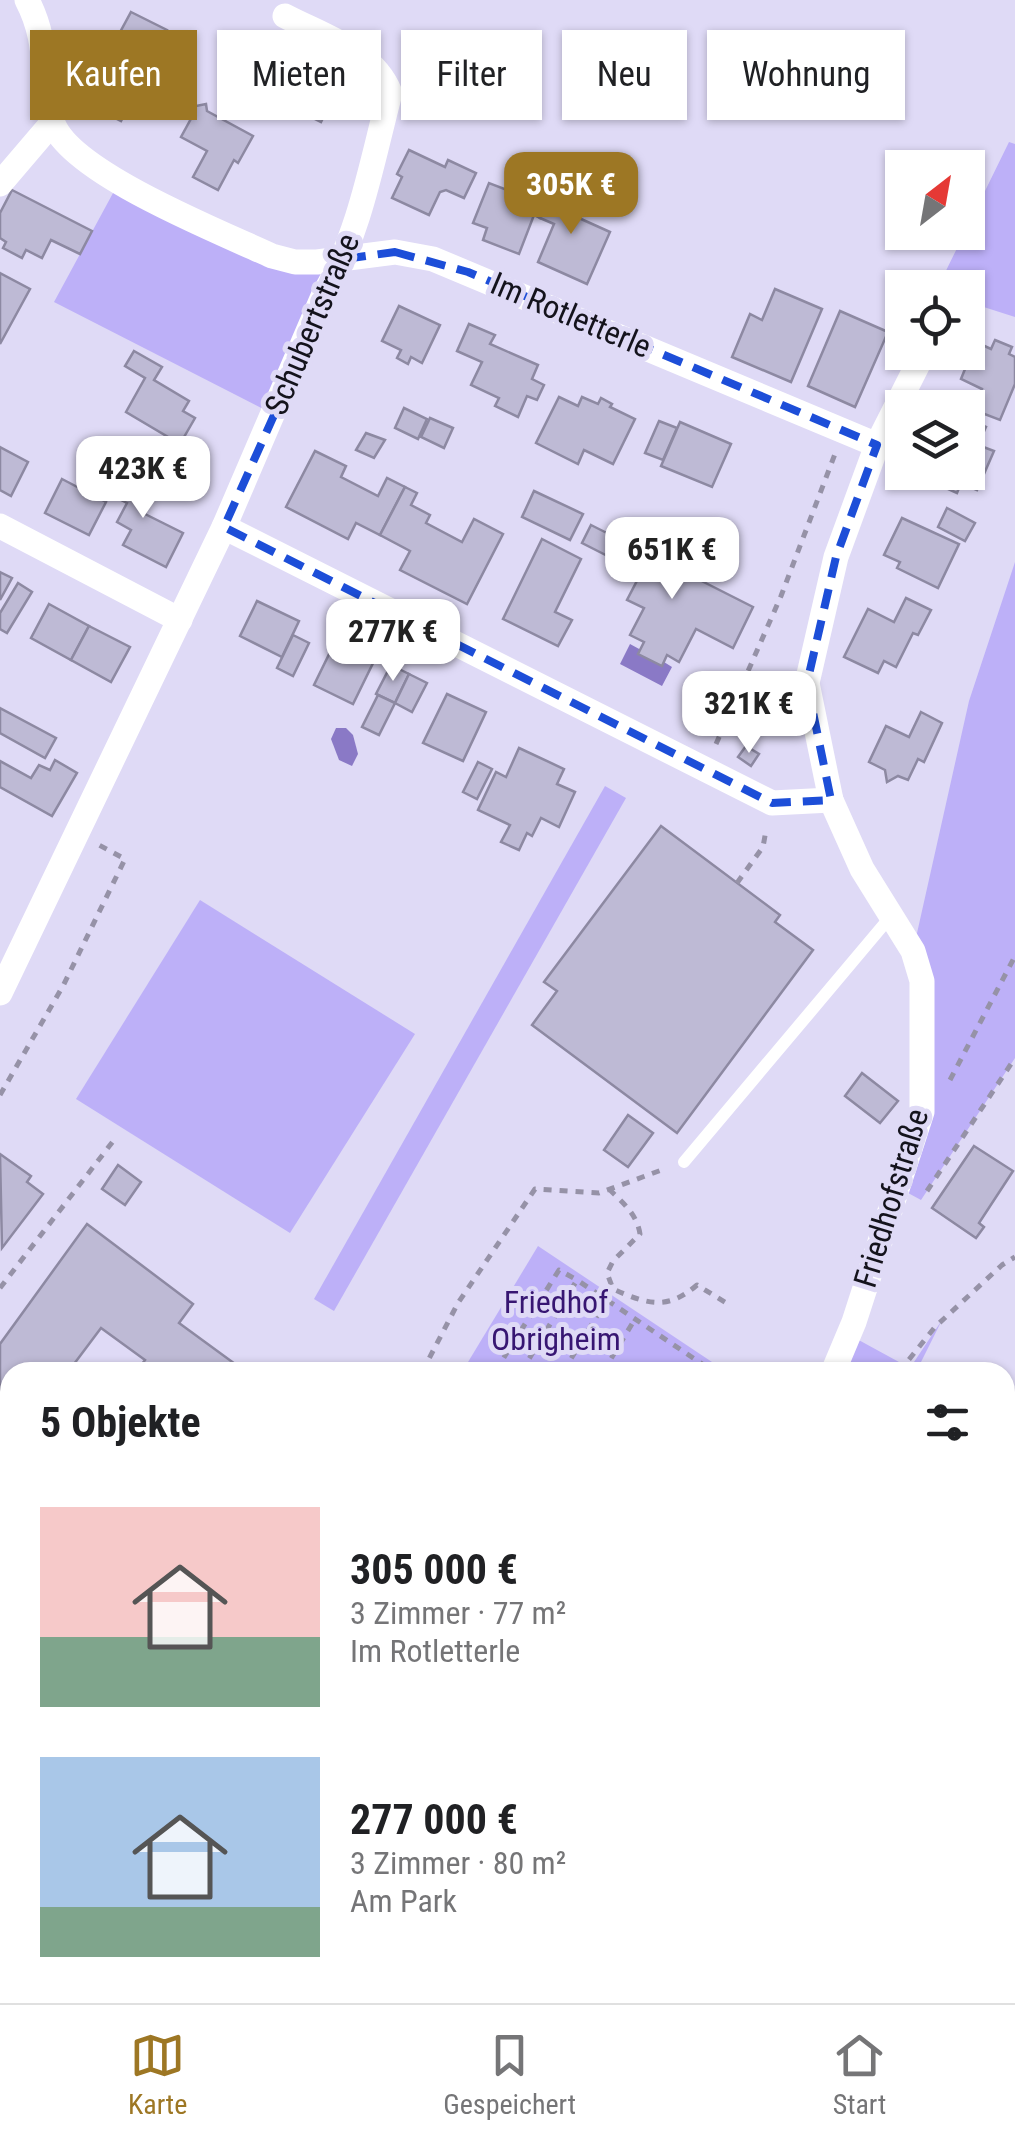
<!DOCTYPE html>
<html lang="de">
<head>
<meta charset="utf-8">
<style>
  :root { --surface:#fff; --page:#f2f2f2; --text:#202124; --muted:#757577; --line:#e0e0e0; --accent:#9d7724 }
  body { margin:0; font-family:"Roboto Condensed",sans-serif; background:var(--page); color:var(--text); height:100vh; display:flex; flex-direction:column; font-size:38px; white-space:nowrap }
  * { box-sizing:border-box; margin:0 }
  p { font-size:32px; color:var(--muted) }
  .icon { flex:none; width:55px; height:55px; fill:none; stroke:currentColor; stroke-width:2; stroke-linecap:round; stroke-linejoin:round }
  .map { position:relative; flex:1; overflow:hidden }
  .drawer { position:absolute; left:0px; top:1362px; width:1015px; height:642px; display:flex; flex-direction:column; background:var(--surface); border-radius:30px 30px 0 0; box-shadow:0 2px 8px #0004 }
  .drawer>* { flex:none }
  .guide { position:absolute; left:30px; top:30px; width:955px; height:90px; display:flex; gap:20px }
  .needle { width:65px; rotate:31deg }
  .fabs { position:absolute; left:885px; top:150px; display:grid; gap:20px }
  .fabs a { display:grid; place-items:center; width:100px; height:100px; border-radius:0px; background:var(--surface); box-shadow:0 2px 8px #0004; font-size:50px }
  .price { position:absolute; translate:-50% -85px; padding:0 22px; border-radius:20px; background:#fff; color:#222; font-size:32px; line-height:65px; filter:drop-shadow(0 2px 5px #0008) }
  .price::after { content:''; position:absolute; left:50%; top:60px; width:30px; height:22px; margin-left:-15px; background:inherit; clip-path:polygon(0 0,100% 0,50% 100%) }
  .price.on { background:var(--accent); color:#fff }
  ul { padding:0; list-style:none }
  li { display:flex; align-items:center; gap:30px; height:250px; padding:0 40px }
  li span { display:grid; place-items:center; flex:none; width:280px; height:200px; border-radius:0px; color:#555 }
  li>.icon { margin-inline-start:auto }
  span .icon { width:120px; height:120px; fill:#fffc; stroke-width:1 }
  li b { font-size:42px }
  h2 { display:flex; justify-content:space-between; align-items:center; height:120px; padding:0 40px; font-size:42px }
  .chip { padding:0 35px; border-radius:0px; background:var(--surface); box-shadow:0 2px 8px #0004; font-size:35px; line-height:90px }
  .chip.on { background:var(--accent); color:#fff }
  .menu { display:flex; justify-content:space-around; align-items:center; height:140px; border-top:2px solid var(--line); background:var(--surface); font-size:28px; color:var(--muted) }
  .menu a { display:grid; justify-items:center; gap:5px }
  .menu .on { color:var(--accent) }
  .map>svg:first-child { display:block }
</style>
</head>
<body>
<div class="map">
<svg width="1015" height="2003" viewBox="0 0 1015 2003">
  <rect width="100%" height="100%" fill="#dfdaf6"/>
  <g fill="#bdb0f8">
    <polygon points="1009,142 1015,144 1015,317 968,302 968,288 938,287"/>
    <polygon points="119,182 272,256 344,259 273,414 54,302"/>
    <polygon points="1015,562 1015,1058 921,1200 897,1187 922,1112 913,951 969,701"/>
    <polygon points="605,786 626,798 334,1311 314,1299"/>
    <polygon points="200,900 415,1034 290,1233 76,1099"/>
    <polygon points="538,1246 727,1372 462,1372"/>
    <polygon points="942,1320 916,1372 839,1372 855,1338 910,1368"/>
    <polygon points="1005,1454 1015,1458 1015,1632 1005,1628"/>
    <polygon points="134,1995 414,1995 409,2003 147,2003"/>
  </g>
  <g fill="#8a79c6">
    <polygon points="630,644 641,650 639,654 661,666 664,662 672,667 662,686 620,664"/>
    <polygon points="336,728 346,728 353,735 358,754 352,766 339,760 331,739"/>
  </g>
  <g fill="#bebad5" stroke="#8d89a2" stroke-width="2.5">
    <polygon points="131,12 167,30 155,54 118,36"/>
    <polygon points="107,51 147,71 141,84 153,90 143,110 130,104 121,121 82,101"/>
    <polygon points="290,60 339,85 321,122 271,97"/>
    <polygon points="206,104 207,111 253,136 238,163 234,160 218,190 193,177 207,151 181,137 193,115 191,107"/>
    <polygon points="409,150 445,167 448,160 476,173 464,198 446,190 440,192 429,215 392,198 402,177 397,174"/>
    <polygon points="540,175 556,181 540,218 534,215 519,254 483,240 487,228 473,223 489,183 530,199"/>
    <polygon points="556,181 580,192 570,214 610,232 587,284 538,262 554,224 540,218"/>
    <polygon points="12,190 92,231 80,254 51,240 42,258 26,250 22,258 3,248 6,242 0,238 0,213"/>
    <polygon points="0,273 30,289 0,344"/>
    <polygon points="775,289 822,309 791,382 732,357 750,314 762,320"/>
    <polygon points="399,306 440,325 422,363 411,357 408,364 397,358 401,350 382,341"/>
    <polygon points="840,311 888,332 855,407 808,386"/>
    <polygon points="469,324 495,335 490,344 538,365 532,379 544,385 537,400 527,396 518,417 495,406 499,398 471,385 482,362 457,351"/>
    <polygon points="995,340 1012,347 1009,354 1015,357 1015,384 1000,420 974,410 982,389 961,379 976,342 991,349"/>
    <polygon points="134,351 162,367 154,380 189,401 183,411 195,418 180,444 126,412 145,378 125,366"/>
    <polygon points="559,397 578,406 582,397 598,404 601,398 612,404 610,407 635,419 613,464 584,450 578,464 536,443"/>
    <polygon points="404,408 427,419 418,439 395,428"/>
    <polygon points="430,418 453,428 444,448 421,437"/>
    <polygon points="968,419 986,427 978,445 994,451 977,490 961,483 957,493 935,483 939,474 936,472 968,472"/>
    <polygon points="659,421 677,428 663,460 645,453"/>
    <polygon points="680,422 731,444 712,487 661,466"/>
    <polygon points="366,433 385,440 374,458 356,450"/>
    <polygon points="0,447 28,462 11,496 0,490"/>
    <polygon points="315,451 346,466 341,477 378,496 387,478 405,487 380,535 356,523 348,539 286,507"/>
    <polygon points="123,463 144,474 133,496 146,502 141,512 183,533 166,567 123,545 131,530 117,522 127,503 107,493"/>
    <polygon points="62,479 106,502 89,535 45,513"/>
    <polygon points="405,487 417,493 411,505 430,515 426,523 462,542 474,519 503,534 467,604 400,570 410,551 380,535"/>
    <polygon points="534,491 583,514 570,540 522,517"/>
    <polygon points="947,508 975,523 965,541 938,527"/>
    <polygon points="902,518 959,544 938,588 897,568 900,562 884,555"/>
    <polygon points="591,525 753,607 733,648 696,629 679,662 667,655 662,666 638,654 644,642 630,635 644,608 627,600 641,573 582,543"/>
    <polygon points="542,539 581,559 555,612 572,620 558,646 503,619"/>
    <polygon points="0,572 12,578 0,600"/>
    <polygon points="18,583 32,592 7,633 0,629 0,613"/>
    <polygon points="906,598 931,610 918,635 913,633 896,667 884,661 878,673 844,657 868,609 894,622"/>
    <polygon points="257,601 299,621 282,657 240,636"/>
    <polygon points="49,604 89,626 71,660 31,638"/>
    <polygon points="89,626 130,647 111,682 71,660"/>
    <polygon points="293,635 309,643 293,676 277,668"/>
    <polygon points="336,640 375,659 353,704 314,685"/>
    <polygon points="391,665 409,674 395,703 376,694"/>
    <polygon points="409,674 427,683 412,712 395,703"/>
    <polygon points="447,694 486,712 463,761 423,743"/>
    <polygon points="378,695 395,703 379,735 362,727"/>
    <polygon points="0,708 56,738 45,758 0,733"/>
    <polygon points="921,712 942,723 924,762 918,759 908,780 898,776 887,782 885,770 869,762 886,726 909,737"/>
    <polygon points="746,746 759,754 751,766 738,757"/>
    <polygon points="519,748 564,769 557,784 575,792 559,827 541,818 532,836 527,833 519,850 501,842 510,825 478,810 496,772 506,777"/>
    <polygon points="55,760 77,773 52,816 0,787 0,761 31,778 39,765 50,770"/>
    <polygon points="478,762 492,769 477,799 463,792"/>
    <polygon points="661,826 780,915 775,922 813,950 677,1133 532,1025 557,991 544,982"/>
    <polygon points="862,1073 898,1101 880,1123 845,1096"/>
    <polygon points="628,1115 653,1133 628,1167 604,1150"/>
    <polygon points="974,1146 1013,1171 979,1223 984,1227 976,1238 932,1208"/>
    <polygon points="0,1154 31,1176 27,1182 43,1194 2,1248"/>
    <polygon points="118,1165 141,1182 125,1205 102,1189"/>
    <polygon points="87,1224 193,1304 179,1323 246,1372 136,1372 145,1360 101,1328 68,1372 10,1372 10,1401 0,1393 0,1344"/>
  </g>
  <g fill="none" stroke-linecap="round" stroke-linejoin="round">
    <g stroke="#9692a7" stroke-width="5" stroke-dasharray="8 8" stroke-linecap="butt">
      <polyline points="716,744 781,596 835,454"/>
      <polyline points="737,883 763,847 766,830"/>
      <polyline points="950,1080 1015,956"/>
      <polyline points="0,1095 63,986 125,859 99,845"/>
      <path d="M609 1189C623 1203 637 1214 640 1234L613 1261 607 1273 613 1289C647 1304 667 1311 697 1285L728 1304"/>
      <polyline points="927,1191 1015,1058"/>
      <polyline points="0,1288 114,1140"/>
      <polyline points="422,1372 458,1303 535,1189 599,1193 667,1168"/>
      <polyline points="499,1372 498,1367 559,1270 577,1280"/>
      <polyline points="521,1372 577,1280 714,1372"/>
      <polyline points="563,1372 606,1301"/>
      <polyline points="603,1372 635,1319"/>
      <polyline points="899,1372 935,1327 1002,1265 1015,1257"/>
      <polyline points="0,1486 10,1493"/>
      <polyline points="0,1595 10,1582"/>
      <polyline points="0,1812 10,1820"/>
      <polyline points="205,2003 210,1995"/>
      <polyline points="253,2003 258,1995"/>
    </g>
    <polyline stroke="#fff" stroke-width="12" points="684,1162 891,916"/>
    <g stroke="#fff" stroke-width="25">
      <path d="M27 0C50 44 40 76 52 120 65 171 223 233 272 256L295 262H317L395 252 433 259 877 445"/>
      <polyline points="0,184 52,123"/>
      <polyline points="0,526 180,620"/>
      <polyline points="224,527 772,803 831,800"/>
      <path d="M0 993 224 527 324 294C360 233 372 161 390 93 374 51 323 36 285 16"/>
      <polyline points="833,1372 854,1322 922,1112 922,981 913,951 862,869 831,800 807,683 836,557 877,445 924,352"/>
      <polyline points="0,1964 10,1967"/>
      <polyline points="74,1995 91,2003"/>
      <polyline points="441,2003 447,1995"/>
    </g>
  </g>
  <path fill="none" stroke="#1d4ed8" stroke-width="8" stroke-dasharray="20 12" stroke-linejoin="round" d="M395 252 468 272 877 445 836 557 807 683 831 800 772 803 224 527 344 259Z"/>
  <g text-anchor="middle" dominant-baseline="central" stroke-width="10" stroke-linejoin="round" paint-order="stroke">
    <g font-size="32" fill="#14131c" stroke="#dfdaf6">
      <text transform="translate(571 315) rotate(23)">Im Rotletterle</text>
      <text transform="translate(312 324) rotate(-67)">Schubertstraße</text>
      <text transform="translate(891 1198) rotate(-73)">Friedhofstraße</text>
    </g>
    <g font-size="32" fill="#371672" stroke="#dfdaf6">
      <text x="556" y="1302">Friedhof<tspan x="556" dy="37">Obrigheim</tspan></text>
    </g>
  </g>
</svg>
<div class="fabs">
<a><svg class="needle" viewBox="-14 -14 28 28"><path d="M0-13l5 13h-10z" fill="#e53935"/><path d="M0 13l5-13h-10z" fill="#757577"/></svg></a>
<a><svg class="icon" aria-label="locate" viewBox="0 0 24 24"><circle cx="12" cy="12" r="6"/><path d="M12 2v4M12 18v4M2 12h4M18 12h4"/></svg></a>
<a><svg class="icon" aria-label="layers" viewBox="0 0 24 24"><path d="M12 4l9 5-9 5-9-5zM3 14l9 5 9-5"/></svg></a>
</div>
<b class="price on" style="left:571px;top:237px">305K €</b>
<b class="price" style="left:143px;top:521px">423K €</b>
<b class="price" style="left:672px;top:602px">651K €</b>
<b class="price" style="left:393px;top:684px">277K €</b>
<b class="price" style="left:749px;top:756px">321K €</b>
<div class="guide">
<a class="chip on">Kaufen</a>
<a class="chip">Mieten</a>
<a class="chip">Filter</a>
<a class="chip">Neu</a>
<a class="chip">Wohnung</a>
</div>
<section class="drawer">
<h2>5 Objekte<svg class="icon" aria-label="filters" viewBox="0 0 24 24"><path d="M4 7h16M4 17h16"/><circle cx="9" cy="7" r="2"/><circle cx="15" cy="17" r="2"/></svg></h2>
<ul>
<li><span style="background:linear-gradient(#f6c9c9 65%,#7fa58c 0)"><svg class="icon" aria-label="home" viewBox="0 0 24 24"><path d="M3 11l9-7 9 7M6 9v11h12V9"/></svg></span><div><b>305 000 €</b><p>3 Zimmer · 77 m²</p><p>Im Rotletterle</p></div></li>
<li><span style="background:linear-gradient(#a9c7e8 75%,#7fa58c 0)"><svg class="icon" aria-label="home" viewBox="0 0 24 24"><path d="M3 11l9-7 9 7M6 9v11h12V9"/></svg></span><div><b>277 000 €</b><p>3 Zimmer · 80 m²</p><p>Am Park</p></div></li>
</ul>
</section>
</div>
<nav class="menu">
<a class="on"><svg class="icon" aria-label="map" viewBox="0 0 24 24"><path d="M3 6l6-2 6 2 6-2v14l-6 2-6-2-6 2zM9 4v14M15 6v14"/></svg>Karte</a>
<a><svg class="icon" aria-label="saved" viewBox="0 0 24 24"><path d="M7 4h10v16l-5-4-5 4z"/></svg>Gespeichert</a>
<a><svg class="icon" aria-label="home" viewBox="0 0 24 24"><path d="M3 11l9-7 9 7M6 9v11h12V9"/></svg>Start</a>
</nav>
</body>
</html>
